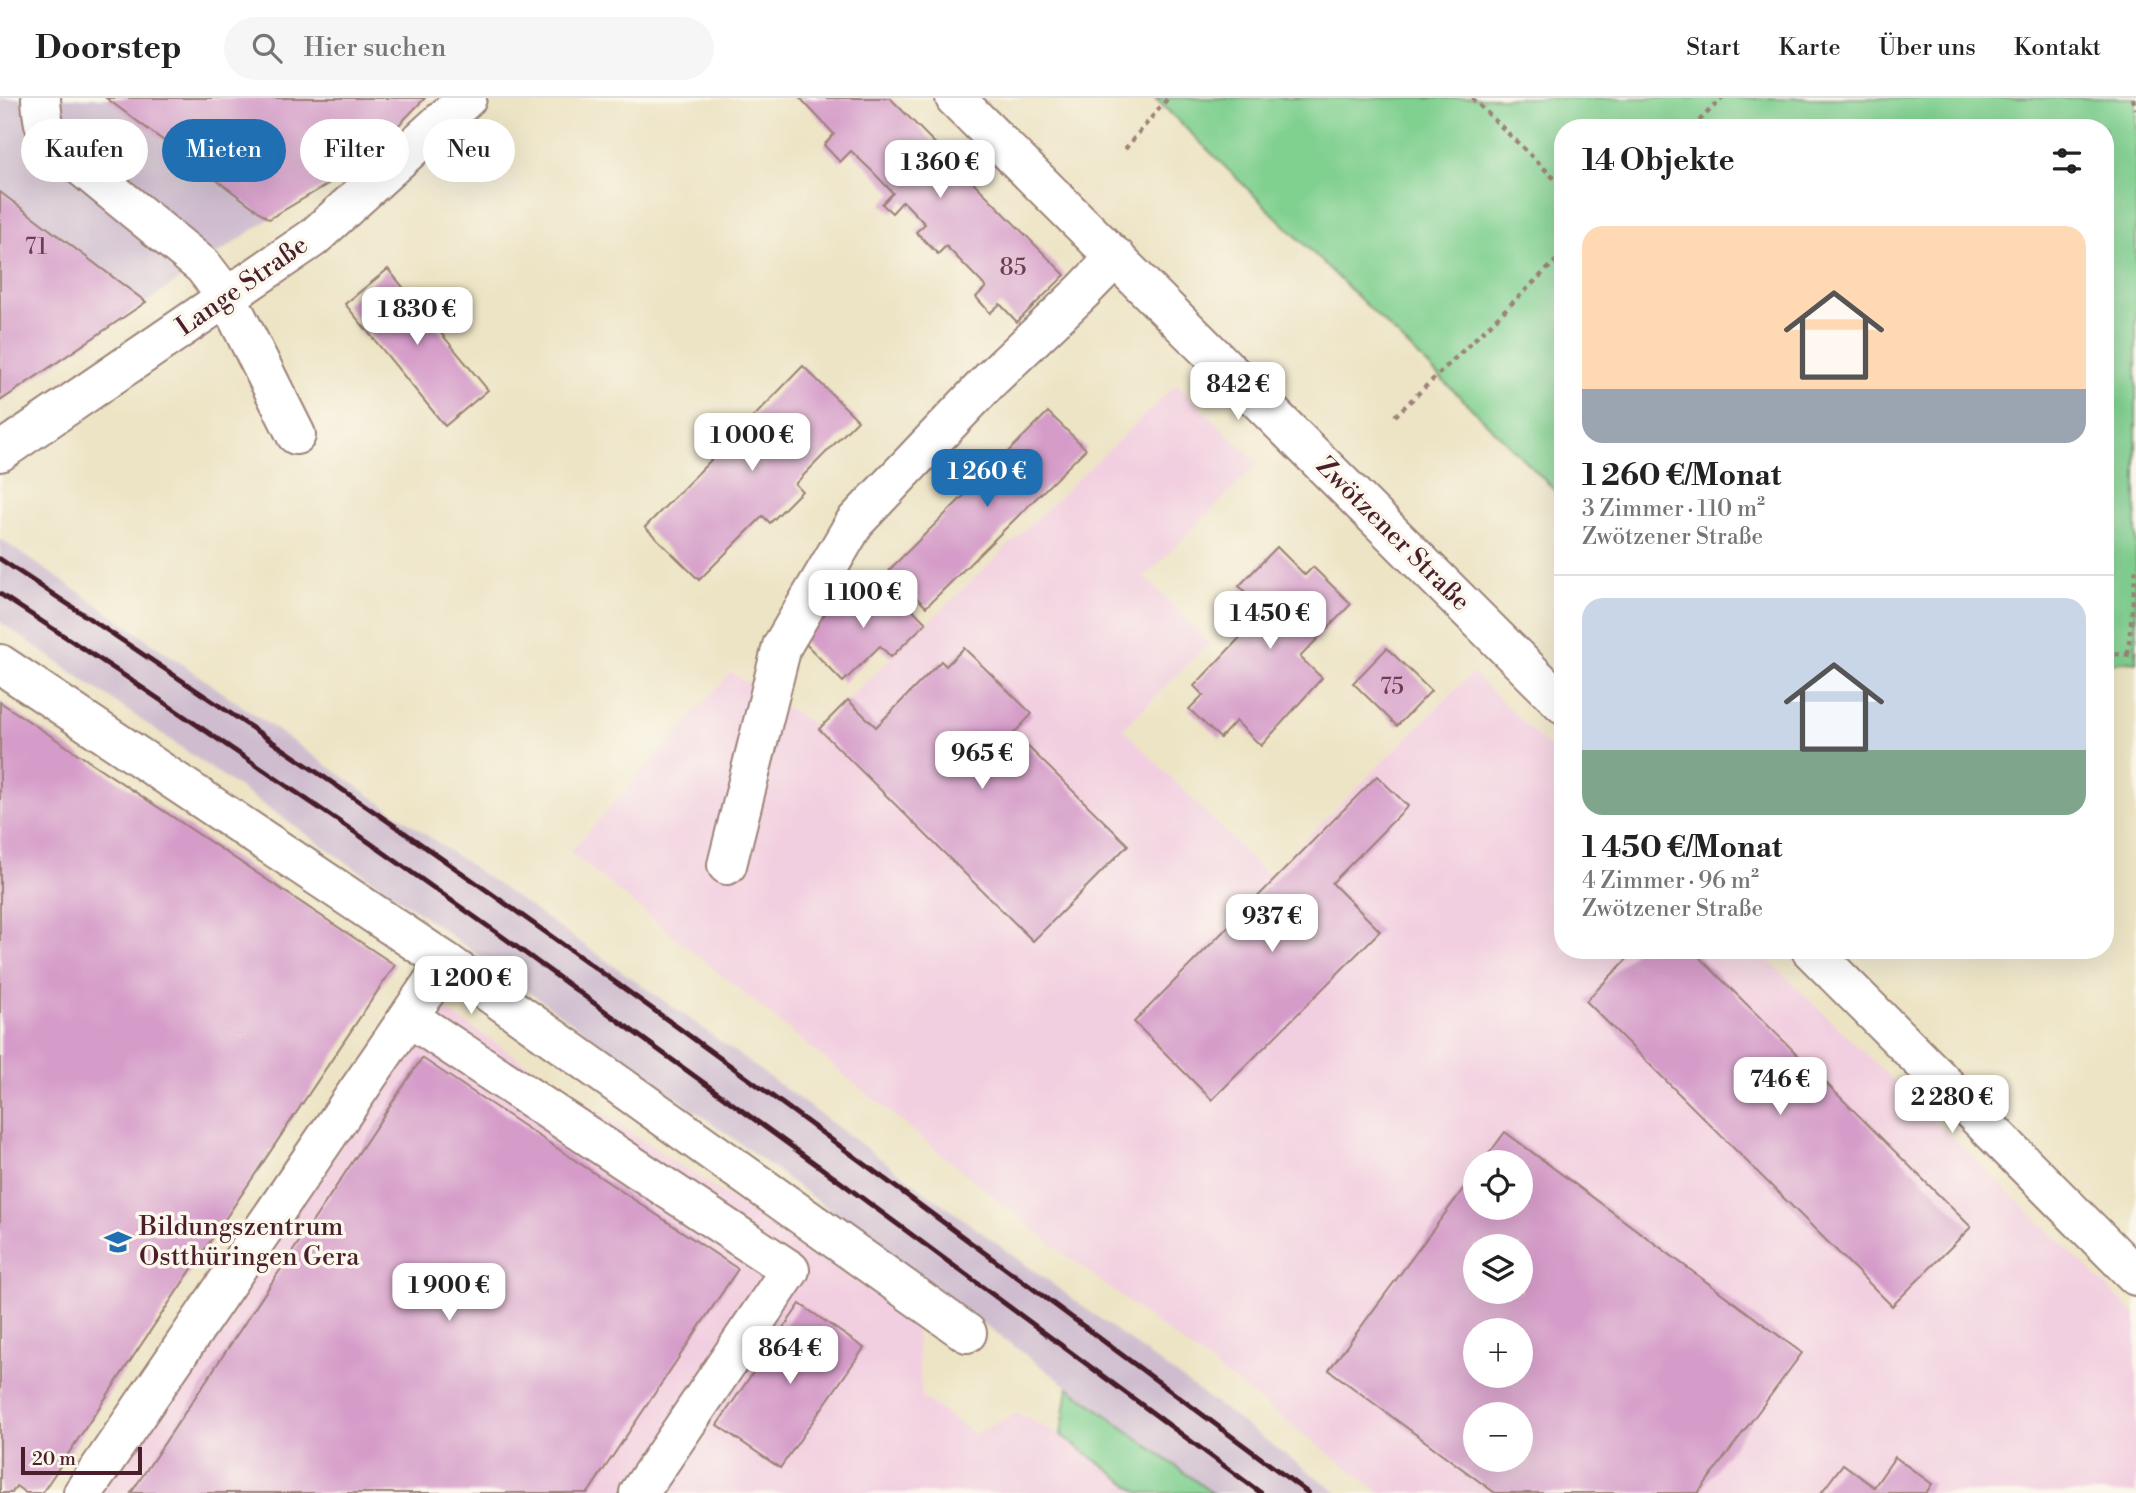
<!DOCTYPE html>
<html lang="de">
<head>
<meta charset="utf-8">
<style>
  :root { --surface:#fff; --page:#f6f6f6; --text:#222; --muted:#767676; --line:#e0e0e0; --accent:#1f6fb2 }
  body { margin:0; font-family:"Libre Bodoni",serif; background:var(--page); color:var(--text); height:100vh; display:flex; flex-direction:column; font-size:26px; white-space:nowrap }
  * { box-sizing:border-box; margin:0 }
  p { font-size:23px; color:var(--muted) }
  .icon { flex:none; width:38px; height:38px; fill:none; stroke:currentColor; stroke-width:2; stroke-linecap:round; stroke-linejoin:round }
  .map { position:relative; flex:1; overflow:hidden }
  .panel { position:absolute; left:1554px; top:21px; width:560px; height:840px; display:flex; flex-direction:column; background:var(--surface); border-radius:28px; box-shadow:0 7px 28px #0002 }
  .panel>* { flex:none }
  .hud { position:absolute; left:21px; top:21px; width:665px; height:63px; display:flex; gap:14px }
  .tools { position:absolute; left:1463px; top:1052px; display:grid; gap:14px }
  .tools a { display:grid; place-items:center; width:70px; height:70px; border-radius:50%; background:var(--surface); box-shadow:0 7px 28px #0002; font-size:35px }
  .scale { position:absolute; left:21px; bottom:18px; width:121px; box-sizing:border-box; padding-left:7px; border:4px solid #4a1f2b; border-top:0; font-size:19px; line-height:24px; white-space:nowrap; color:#4a1f2b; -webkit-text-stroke:5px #fbf7ec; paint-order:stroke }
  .price { position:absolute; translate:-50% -60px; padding:0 16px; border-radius:14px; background:#fff; color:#222; font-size:23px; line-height:46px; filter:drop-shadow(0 2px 4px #0008) }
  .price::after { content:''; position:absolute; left:50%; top:42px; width:21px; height:16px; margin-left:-10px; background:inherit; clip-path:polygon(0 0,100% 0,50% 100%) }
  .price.current { background:var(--accent); color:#fff }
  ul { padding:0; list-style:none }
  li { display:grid; align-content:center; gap:14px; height:371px; padding:0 28px }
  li+li { border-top:2px solid var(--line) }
  li span { display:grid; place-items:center; height:217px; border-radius:21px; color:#555 }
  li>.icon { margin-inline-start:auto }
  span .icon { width:126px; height:126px; fill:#fffc; stroke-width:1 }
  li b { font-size:30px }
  h2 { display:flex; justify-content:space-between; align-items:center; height:84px; padding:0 28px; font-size:30px }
  .tag { padding:0 24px; border-radius:32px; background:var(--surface); box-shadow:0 7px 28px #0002; font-size:24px; line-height:63px }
  .tag.current { background:var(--accent); color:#fff }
  header { display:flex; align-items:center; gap:42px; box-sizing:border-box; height:98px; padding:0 35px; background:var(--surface); border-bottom:2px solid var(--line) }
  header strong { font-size:33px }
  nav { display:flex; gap:38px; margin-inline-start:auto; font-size:24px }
  .search { width:490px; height:63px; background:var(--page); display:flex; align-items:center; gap:18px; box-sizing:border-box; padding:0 24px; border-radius:38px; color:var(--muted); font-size:26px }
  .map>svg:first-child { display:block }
</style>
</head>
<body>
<header>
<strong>Doorstep</strong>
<div class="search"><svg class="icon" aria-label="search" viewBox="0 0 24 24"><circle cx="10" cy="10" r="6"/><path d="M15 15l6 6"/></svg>Hier suchen</div>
<nav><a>Start</a><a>Karte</a><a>Über uns</a><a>Kontakt</a></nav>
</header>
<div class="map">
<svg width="2136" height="1395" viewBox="0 0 2136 1395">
  <rect width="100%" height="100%" fill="#fbf7ec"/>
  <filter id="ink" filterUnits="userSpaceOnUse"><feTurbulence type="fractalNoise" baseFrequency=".0143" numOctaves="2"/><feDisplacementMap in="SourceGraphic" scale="14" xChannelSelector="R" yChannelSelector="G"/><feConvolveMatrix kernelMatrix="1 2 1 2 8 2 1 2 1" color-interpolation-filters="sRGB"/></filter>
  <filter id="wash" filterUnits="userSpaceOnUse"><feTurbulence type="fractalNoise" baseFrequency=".00686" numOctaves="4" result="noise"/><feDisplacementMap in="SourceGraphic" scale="28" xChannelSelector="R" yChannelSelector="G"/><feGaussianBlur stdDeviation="1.57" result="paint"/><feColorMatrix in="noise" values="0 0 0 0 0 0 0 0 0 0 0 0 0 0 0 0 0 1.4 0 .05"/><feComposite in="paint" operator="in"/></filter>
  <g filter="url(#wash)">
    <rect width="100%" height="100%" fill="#ede4c5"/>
    <g fill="#f2cfe0" fill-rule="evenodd">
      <path d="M1177 286 1258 366 1145 479 1209 545 1123 631 1268 778 1472 575 1563 663V852H1758L2136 1217V1395H1381L1063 1155 570 754 731 574 818 630ZM1475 1064H1521V1110H1475ZM1475 1148H1521V1194H1475ZM1475 1232H1521V1278H1475ZM1475 1316H1521V1362H1475Z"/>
      <polygon points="438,907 915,1223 922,1299 974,1336 1017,1315 1061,1337 1140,1395 101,1395"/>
    </g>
    <g fill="#cfbdcf">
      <polygon points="0,0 425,0 360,67 269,121 0,303"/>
      <polygon points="0,441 79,494 687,919 1338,1395 1212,1395 730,1038 414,811 0,524"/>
    </g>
    <g fill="#80d090" stroke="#65785e" stroke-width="2">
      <polygon points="1155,0 2136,0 2136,564 2127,563 2105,567 2105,30 1563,30 1563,400"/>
      <polygon points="1068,1289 1212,1395 1140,1395 1061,1337"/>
    </g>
    <g id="blocks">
      <g fill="#d59cc9" fill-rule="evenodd">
        <polygon points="106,0 425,0 360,67 269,121"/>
        <polygon points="800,0 890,0 1065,177 1017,224 1000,206 990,215 976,199 986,189 946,148 938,156 916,134 925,126 903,103 892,115 882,106 893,95 872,73 851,53 840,64 824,47 834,36"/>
        <polygon points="0,94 146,204 0,303"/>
        <polygon points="388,171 488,292 445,328 345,206"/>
        <polygon points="803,268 858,322 795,386 802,393 770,425 763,418 699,482 645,429 717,356 703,342 720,325 734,339"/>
        <polygon points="1048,314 1086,351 926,509 889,472"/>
        <polygon points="1277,449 1305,477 1313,469 1351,506 1300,559 1322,580 1261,648 1236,623 1220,640 1189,611 1203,597 1194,588 1265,513 1239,488"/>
        <polygon points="882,480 926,525 891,559 880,548 843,584 800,540 839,502 849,512"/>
        <polygon points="964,550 1032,616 1014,635 1128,747 1033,843 819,631 848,602 876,629 941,563 946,568"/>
        <polygon points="1387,550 1431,593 1397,628 1353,585"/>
        <polygon points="0,604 395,867 42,1395 26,1395 16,1388 12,1395 0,1395"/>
        <polygon points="1377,678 1408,708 1332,785 1380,833 1212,1002 1134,924"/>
        <polygon points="1636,852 1692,852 1971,1129 1892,1208 1586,903"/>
        <polygon points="422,960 738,1171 588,1395 131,1395"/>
        <path d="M1505 1034 1802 1255 1698 1395H1495L1329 1272 1475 1075V1110H1521V1064H1483ZM1475 1148H1521V1194H1475ZM1475 1232H1521V1278H1475ZM1475 1316H1521V1362H1475Z"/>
        <polygon points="800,1206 864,1250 780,1370 717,1327"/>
        <polygon points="1895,1359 1932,1386 1926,1395 1821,1395 1843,1366 1874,1389"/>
      </g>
    </g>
  </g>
  <g filter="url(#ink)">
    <use href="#blocks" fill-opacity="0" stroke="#9c8278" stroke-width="2"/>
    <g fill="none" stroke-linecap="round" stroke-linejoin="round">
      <defs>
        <g id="minor">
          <path d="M41 0C42 19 43 30 54 46L203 168 227 199 296 337"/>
          <polyline points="955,0 1563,606"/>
          <polyline points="0,354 313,140 467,0"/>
          <polyline points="0,566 446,864 967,1235"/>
          <polyline points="727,767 782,548 855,424 990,282 1082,194 1116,159"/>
          <polyline points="1811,852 2136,1178"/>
          <polyline points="410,920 790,1172 639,1395"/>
          <polyline points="83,1395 446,864"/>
        </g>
      </defs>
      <use href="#minor" stroke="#9c8278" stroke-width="42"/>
      <g stroke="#9c8278" stroke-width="4.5" stroke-dasharray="5 5" stroke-linecap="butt">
        <polyline points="1472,0 1563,89"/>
        <polyline points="2133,0 2136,11"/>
        <polyline points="1692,30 1722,0"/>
        <polyline points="1125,51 1168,0"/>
        <polyline points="1395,318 1563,156"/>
        <polyline points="2128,556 2136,469"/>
        <polyline points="2105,558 2115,556 2136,557"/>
      </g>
      <use href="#minor" stroke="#fff" stroke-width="38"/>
      <g stroke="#4a1f2b" stroke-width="5">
        <path d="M0 461C175 577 349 694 520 816 786 1005 1046 1201 1308 1395"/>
        <polyline points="0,496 119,574 356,735 503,839 835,1080 1261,1395"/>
      </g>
    </g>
  </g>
  <defs>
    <symbol id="school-bare" viewBox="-9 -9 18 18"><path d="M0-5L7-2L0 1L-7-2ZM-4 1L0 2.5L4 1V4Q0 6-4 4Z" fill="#1f6fb2" stroke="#fbf7ec" stroke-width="2.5" paint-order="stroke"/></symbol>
  </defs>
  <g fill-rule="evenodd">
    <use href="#school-bare" x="99" y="1125" width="38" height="38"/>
  </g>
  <g text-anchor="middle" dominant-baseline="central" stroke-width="7" stroke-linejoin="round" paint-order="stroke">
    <g font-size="23" fill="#6d3e52">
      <text x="36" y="149">71</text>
      <text x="1013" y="170">85</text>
      <text x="1392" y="589">75</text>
    </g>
    <g font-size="26" fill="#4a1f2b" stroke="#fbf7ec">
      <text transform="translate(242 188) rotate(-35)">Lange Straße</text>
      <text transform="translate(1393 436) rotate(45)">Zwötzener Straße</text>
    </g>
    <g font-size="26" fill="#4a1f2b" stroke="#fbf7ec" text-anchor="start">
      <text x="139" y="1129">Bildungszentrum<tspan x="139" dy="30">Ostthüringen Gera</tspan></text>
    </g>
  </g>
</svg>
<div class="tools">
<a><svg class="icon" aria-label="locate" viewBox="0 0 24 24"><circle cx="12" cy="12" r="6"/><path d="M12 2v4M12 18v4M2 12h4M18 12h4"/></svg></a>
<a><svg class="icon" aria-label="layers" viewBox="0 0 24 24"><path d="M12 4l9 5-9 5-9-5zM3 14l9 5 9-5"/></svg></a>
<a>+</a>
<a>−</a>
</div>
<div class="scale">20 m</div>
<b class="price" style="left:940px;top:102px">1 360 €</b>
<b class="price" style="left:417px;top:249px">1 830 €</b>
<b class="price" style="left:1238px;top:324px">842 €</b>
<b class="price" style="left:752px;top:375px">1 000 €</b>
<b class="price current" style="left:987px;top:411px">1 260 €</b>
<b class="price" style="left:863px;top:532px">1 100 €</b>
<b class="price" style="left:1270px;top:553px">1 450 €</b>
<b class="price" style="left:982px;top:693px">965 €</b>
<b class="price" style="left:1272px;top:856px">937 €</b>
<b class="price" style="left:471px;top:918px">1 200 €</b>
<b class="price" style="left:1780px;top:1019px">746 €</b>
<b class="price" style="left:1952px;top:1037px">2 280 €</b>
<b class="price" style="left:449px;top:1225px">1 900 €</b>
<b class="price" style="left:790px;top:1288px">864 €</b>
<div class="hud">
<a class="tag">Kaufen</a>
<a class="tag current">Mieten</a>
<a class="tag">Filter</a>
<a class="tag">Neu</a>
</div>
<section class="panel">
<h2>14 Objekte<svg class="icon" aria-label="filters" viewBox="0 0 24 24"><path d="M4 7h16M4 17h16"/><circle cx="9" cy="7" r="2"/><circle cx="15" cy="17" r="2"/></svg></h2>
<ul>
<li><span style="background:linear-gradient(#ffd9b3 75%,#9aa5b1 0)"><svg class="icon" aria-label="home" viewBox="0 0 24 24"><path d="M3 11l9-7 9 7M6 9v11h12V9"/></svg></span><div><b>1 260 €/Monat</b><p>3 Zimmer · 110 m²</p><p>Zwötzener Straße</p></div></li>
<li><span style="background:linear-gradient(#c9d6e8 70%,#7fa58c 0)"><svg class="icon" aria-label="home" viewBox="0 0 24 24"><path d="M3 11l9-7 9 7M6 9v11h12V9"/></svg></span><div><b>1 450 €/Monat</b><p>4 Zimmer · 96 m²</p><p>Zwötzener Straße</p></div></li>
</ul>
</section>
</div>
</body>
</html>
